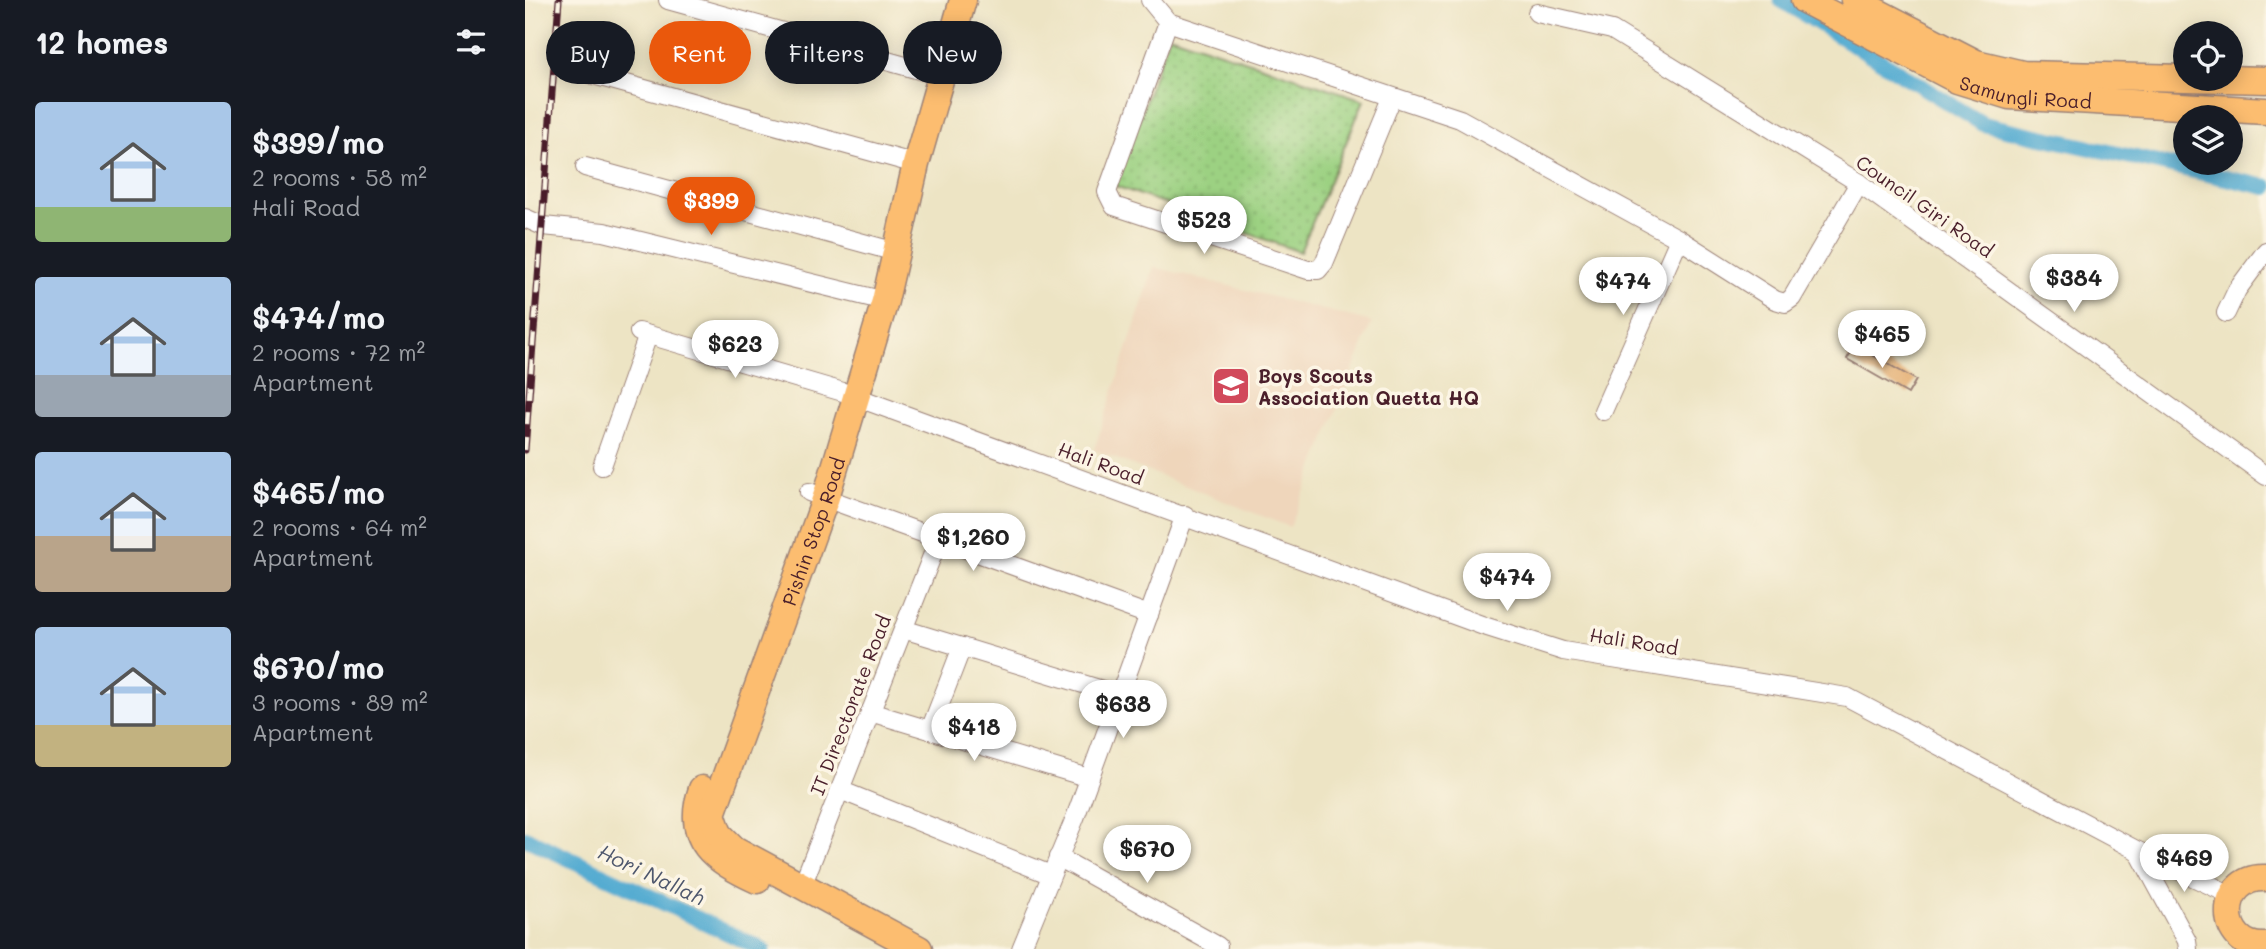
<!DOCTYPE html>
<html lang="en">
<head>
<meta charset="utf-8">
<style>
  :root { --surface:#171b24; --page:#20242c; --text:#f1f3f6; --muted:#9ea1a6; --accent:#ea580c }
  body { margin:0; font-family:Mali,sans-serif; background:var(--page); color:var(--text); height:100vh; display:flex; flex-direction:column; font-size:26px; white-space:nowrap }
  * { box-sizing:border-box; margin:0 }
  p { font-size:23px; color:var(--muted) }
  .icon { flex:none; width:38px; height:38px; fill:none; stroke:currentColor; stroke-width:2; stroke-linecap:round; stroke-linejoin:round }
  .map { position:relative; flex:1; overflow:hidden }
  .panel { display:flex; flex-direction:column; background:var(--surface); width:525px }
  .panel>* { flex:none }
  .banner { position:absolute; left:21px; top:21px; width:665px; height:63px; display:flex; gap:14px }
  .controls { position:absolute; left:1648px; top:21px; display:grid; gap:14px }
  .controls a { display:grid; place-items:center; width:70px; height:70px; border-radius:50%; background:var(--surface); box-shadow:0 4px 18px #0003; font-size:35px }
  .price { position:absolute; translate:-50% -60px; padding:0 16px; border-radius:24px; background:#fff; color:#222; font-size:23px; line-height:46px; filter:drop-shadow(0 2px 4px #0008) }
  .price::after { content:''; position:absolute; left:50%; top:42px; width:21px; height:16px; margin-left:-10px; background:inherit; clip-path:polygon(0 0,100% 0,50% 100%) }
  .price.on { background:var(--accent); color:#fff }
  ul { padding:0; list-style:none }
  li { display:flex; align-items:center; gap:21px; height:175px; padding:0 35px }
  li span { display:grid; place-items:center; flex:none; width:196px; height:140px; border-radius:7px; color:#555 }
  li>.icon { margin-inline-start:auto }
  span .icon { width:84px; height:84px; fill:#fffc; stroke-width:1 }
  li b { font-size:30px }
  h2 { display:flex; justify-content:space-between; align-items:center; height:84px; padding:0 35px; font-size:30px }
  .tag { padding:0 24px; border-radius:32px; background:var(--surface); box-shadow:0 4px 18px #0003; font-size:24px; line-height:63px }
  .tag.on { background:var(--accent); color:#fff }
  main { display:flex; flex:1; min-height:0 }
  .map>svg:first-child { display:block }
</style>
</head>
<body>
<main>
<section class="panel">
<h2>12 homes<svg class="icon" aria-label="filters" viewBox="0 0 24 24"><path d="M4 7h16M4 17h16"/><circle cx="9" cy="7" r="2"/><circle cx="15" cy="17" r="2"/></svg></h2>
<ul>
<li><span style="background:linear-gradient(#a9c7e8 75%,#8fb573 0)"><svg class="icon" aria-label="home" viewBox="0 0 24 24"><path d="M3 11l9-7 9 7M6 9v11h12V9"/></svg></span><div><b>$399/mo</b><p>2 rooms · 58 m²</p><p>Hali Road</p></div></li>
<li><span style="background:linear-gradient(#a9c7e8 70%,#9aa5b1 0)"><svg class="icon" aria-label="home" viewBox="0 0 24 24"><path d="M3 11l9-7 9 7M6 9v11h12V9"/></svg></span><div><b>$474/mo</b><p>2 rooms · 72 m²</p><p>Apartment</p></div></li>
<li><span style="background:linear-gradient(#a9c7e8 60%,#b9a48a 0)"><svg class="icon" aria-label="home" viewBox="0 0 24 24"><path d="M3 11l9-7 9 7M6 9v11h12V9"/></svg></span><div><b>$465/mo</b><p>2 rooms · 64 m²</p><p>Apartment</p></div></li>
<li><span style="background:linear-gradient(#a9c7e8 70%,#c2b280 0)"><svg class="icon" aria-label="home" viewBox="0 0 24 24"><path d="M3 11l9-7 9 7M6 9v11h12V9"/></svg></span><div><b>$670/mo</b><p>3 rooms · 89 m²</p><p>Apartment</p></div></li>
</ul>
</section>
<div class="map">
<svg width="1741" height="949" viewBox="0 0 1741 949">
  <defs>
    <pattern id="grass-dots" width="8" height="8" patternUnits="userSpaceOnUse" patternTransform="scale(1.75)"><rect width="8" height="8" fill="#9cd182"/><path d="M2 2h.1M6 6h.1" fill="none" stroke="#88b370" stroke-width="1.8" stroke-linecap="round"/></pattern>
  </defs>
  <rect width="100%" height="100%" fill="#fcf5e5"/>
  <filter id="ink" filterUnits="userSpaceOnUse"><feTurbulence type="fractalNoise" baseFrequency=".0143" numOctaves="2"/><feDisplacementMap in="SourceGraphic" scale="14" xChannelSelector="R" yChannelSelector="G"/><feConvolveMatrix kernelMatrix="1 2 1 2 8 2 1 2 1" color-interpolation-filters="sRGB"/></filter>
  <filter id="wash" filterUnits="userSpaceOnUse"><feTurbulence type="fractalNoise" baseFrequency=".00686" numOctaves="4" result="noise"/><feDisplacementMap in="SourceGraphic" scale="28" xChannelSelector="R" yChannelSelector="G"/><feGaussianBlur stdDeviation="1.57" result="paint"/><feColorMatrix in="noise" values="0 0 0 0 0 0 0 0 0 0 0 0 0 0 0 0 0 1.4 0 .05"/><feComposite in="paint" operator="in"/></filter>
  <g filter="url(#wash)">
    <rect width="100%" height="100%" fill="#ede4c4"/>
    <polygon fill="#efd6bb" points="629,267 847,322 765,527 569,450"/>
    <polygon fill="url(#grass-dots)" stroke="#737856" stroke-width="2" points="644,35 839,100 775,252 590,186"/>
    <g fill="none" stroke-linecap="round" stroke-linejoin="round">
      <g stroke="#54acd1" stroke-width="16">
        <polyline points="1256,0 1458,124 1741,187"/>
        <polyline points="0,838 237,949"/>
      </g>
    </g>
    <g id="blocks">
      <polygon fill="#e3ab6d" points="1330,345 1391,380 1383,394 1322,359"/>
    </g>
  </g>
  <g filter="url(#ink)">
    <use href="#blocks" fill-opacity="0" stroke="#9c8278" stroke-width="2"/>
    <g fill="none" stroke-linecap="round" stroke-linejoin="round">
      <defs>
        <g id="street">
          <polyline points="143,0 416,76"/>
          <polyline points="625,0 643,22 935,119 1154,239 1250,300 1260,303 1267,298 1334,183"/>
          <polyline points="1012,13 1087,30 1334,183 1741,476"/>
          <polyline points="643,22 582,192 589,206 783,270 793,270 799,263 867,98"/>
          <polyline points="65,74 391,164"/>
          <polyline points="60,167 371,252"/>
          <polyline points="0,218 18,226 79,232 360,301"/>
          <polyline points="1701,313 1712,290 1741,251"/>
          <polyline points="114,332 318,392"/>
          <polyline points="331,397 959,626 1038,651 1322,697 1613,851 1706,895"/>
          <polyline points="1078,411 1154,239"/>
          <polyline points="77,466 123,335"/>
          <polyline points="284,492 624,615"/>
          <polyline points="378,629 594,695"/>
          <polyline points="345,712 564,778"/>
          <polyline points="405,730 437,647"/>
          <polyline points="315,790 526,875"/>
          <polyline points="1613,851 1662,941 1663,949"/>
          <polyline points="533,857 693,946"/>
          <polyline points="277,886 413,541"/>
          <polyline points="496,949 550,818 660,515"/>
        </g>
        <g id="primary">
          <path id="s1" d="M1279 0 1432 80 1484 96 1741 111"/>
          <polyline points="1329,0 1451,63 1498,74 1741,80"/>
          <path d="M177 789C159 841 190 860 232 880"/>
          <path d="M1741 878C1691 875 1692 949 1741 946"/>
          <path id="s2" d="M394 949 209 849 194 834 187 814 301 497 360 301 391 164 438 0"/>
        </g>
      </defs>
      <use href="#street" stroke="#9c8278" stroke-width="20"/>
      <use href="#primary" stroke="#9c8278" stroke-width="29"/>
      <use href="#street" stroke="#fff" stroke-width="18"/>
      <use href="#primary" stroke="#fcbd6f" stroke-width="26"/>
      <defs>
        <polyline id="rail" points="0,450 34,0"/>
      </defs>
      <use href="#rail" stroke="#4a1f2b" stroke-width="7"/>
      <use href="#rail" stroke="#fcf5e5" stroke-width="4.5" stroke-dasharray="13" stroke-linecap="butt"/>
    </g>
  </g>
  <defs>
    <symbol id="school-square" viewBox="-11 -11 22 22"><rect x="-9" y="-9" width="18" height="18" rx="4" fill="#d1495b" stroke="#fcf5e5"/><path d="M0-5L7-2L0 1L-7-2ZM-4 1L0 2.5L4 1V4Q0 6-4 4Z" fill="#fff"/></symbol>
  </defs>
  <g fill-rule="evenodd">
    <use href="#school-square" x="684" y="364" width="44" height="44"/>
  </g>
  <g text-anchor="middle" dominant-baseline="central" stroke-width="7" stroke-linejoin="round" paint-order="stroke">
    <g font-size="19" fill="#4a1f2b" stroke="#fcf5e5">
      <text stroke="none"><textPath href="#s1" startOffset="243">Samungli Road</textPath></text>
      <text transform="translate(1400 206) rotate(35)">Council Giri Road</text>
      <text transform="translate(576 463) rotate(20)">Hali Road</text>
      <text stroke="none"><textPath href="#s2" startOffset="553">Pishin Stop Road</textPath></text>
      <text transform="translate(1109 641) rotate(9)">Hali Road</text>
      <text transform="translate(325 705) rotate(-69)">IT Directorate Road</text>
    </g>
    <g font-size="19" font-weight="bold" fill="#4a1f2b" stroke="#fcf5e5" text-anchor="start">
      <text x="733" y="375">Boys Scouts<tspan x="733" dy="22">Association Quetta HQ</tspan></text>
    </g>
    <g font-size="21" font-style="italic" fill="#4e576d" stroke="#fcf5e5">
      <text transform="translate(127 874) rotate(25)">Hori Nallah</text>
    </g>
  </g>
</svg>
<div class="controls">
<a><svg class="icon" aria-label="locate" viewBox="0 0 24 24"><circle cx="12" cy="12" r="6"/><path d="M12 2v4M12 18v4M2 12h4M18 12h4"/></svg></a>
<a><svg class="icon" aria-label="layers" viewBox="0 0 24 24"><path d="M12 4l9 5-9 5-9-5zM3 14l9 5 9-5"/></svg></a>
</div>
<b class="price on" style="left:186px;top:237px">$399</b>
<b class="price" style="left:679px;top:256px">$523</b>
<b class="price" style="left:1549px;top:314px">$384</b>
<b class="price" style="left:1098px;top:317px">$474</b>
<b class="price" style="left:1357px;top:370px">$465</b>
<b class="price" style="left:210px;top:380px">$623</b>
<b class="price" style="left:448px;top:573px">$1,260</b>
<b class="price" style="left:982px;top:613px">$474</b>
<b class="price" style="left:598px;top:740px">$638</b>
<b class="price" style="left:449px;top:763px">$418</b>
<b class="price" style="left:622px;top:885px">$670</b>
<b class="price" style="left:1659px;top:894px">$469</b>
<div class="banner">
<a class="tag">Buy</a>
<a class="tag on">Rent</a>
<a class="tag">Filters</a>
<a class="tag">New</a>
</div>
</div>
</main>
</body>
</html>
